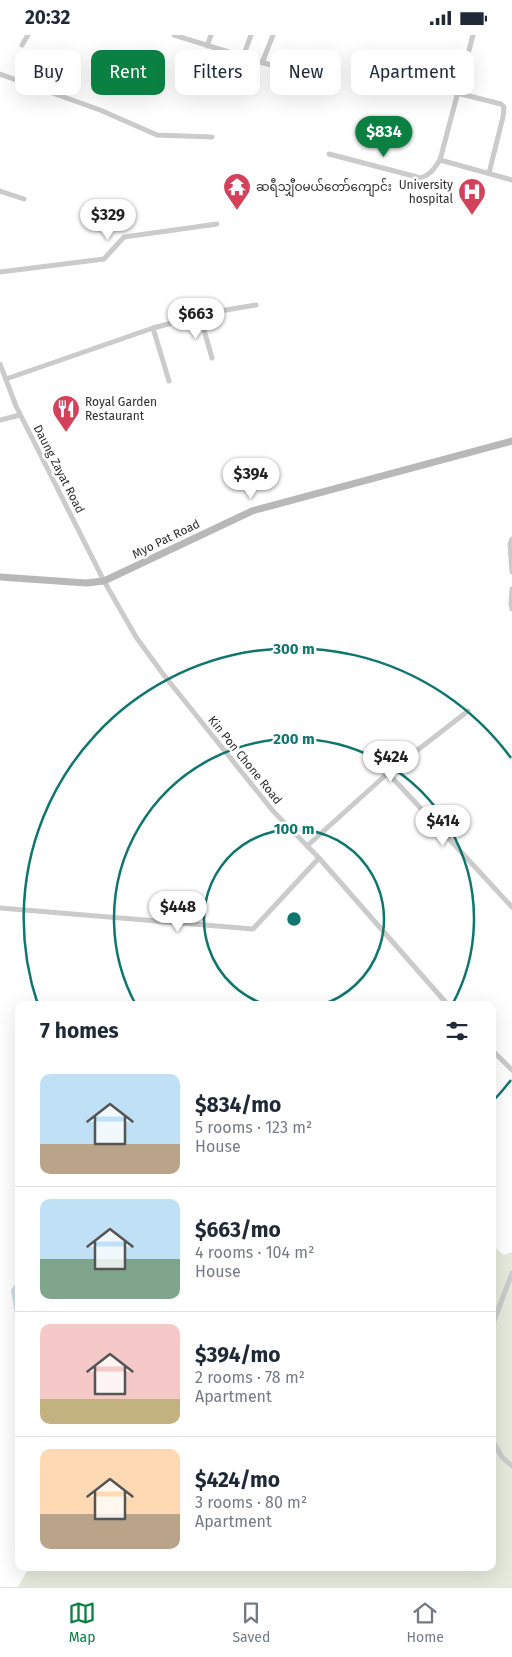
<!DOCTYPE html>
<html lang="en">
<head>
<meta charset="utf-8">
<style>
  :root { --surface:#fff; --page:#f2f2f3; --text:#1f2937; --muted:#747a83; --line:#e0e1e3; --accent:#0b8043 }
  body { margin:0; font-family:"Fira Sans","Noto Sans Myanmar",sans-serif; background:var(--page); color:var(--text); height:100vh; display:flex; flex-direction:column; font-size:19px; white-space:nowrap }
  * { box-sizing:border-box; margin:0 }
  p { font-size:16px; color:var(--muted) }
  .icon { flex:none; width:28px; height:28px; fill:none; stroke:currentColor; stroke-width:2; stroke-linecap:round; stroke-linejoin:round }
  .map { position:relative; flex:1; overflow:hidden }
  .details { position:absolute; left:15px; top:966px; width:481px; height:570px; display:flex; flex-direction:column; background:var(--surface); border-radius:10px; box-shadow:0 5px 20px #0002 }
  .details>* { flex:none }
  .hud { position:absolute; left:15px; top:15px; width:482px; height:45px; display:flex; gap:10px }
  .price { position:absolute; translate:-50% -42px; padding:0 11px; border-radius:18px; background:#fff; color:#222; font-size:16px; line-height:32px; filter:drop-shadow(0 1px 2px #0008) }
  .price::after { content:''; position:absolute; left:50%; top:30px; width:15px; height:11px; margin-left:-8px; background:inherit; clip-path:polygon(0 0,100% 0,50% 100%) }
  .price.on { background:var(--accent); color:#fff }
  ul { padding:0; list-style:none }
  li { display:flex; align-items:center; gap:15px; height:125px; padding:0 25px }
  li+li { border-top:1px solid var(--line) }
  li span { display:grid; place-items:center; flex:none; width:140px; height:100px; border-radius:10px; color:#555 }
  li>.icon { margin-inline-start:auto }
  span .icon { width:60px; height:60px; fill:#fffc; stroke-width:1 }
  li b { font-size:21px }
  h2 { display:flex; justify-content:space-between; align-items:center; height:60px; padding:0 25px; font-size:21px }
  .chip { padding:0 18px; border-radius:10px; background:var(--surface); box-shadow:0 5px 20px #0002; font-size:18px; line-height:45px }
  .chip.on { background:var(--accent); color:#fff }
  .status { display:flex; justify-content:space-between; align-items:center; height:35px; padding:0 25px; background:var(--surface); direction:ltr }
  .status svg { height:14px; fill:currentColor }
  .tabs { display:flex; justify-content:space-around; align-items:center; height:70px; border-top:1px solid var(--line); background:var(--surface); font-size:14px; color:var(--muted) }
  .tabs a { display:grid; justify-items:center; gap:2px }
  .tabs .on { color:var(--accent) }
  .map>svg:first-child { display:block }
</style>
</head>
<body>
<div class="status"><b>20:32</b><svg viewBox="0 0 49 12"><path d="M0 12V9h3v3zM5 12V6h3v6zM10 12V3h3v9zM15 12V0h3v12zM26 1h20v11H26zM47 4h2v5h-2z"/></svg></div>
<div class="map">
<svg width="512" height="1552" viewBox="0 0 512 1552">
  <rect width="100%" height="100%" fill="#fff"/>
  <polygon fill="#e5eadd" points="493,1211 504,1220 512,1217 512,1552 18,1552 29,1532 492,1532"/>
  <polygon fill="#cbe0e8" points="19,1243 19,1304 11,1255"/>
  <g fill="none" stroke-linecap="round" stroke-linejoin="round">
    <g stroke="#cbcbcb" stroke-width="5">
      <polyline points="174,0 287,35"/>
      <polyline points="473,0 440,125 512,145"/>
      <polyline points="22,10 28,0"/>
      <polyline points="207,11 211,0"/>
      <polyline points="243,22 251,0"/>
      <polyline points="262,28 273,0"/>
      <polyline points="0,39 100,75 157,100 212,102"/>
      <polyline points="457,58 501,69 504,72 503,82 489,138"/>
      <path d="M329 119 421 143C431 139 434 134 440 125"/>
      <polyline points="0,156 24,164"/>
      <polyline points="0,237 104,224 124,202 217,189"/>
      <polyline points="200,281 212,323"/>
      <polyline points="153,293 169,346"/>
      <polyline points="0,329 16,371 104,546 136,602 163,639 273,776 319,823 448,970"/>
      <polyline points="6,344 153,293 214,277 256,270"/>
      <polyline points="0,385 20,380"/>
      <polyline points="512,504 510,509 512,537"/>
      <polyline points="512,554 511,569 512,574"/>
      <polyline points="388,738 512,872"/>
      <polyline points="307,811 388,738 468,676"/>
      <polyline points="0,873 253,894 319,823"/>
      <polyline points="492,1015 512,1035"/>
      <polyline points="492,1291 512,1238"/>
      <polyline points="492,1405 502,1422 512,1431"/>
    </g>
    <polyline stroke="#b8b8b8" stroke-width="7" points="0,542 86,548 104,546 252,476 512,406"/>
  </g>
  <g fill="none" stroke="#0f766e" stroke-width="2.5">
    <path d="M267 970A90 90 0 1 1 321 970"/>
    <path d="M136 970A180 180 0 1 1 452 970"/>
    <path d="M511 1045A270 270 0 0 1 493 1066M38 970A270 270 0 0 1 511 723"/>
  </g>
  <defs>
    <symbol id="temple-pin" viewBox="-11 -11 22 30"><path d="M0 17L-7.5 6A9.5 9.5 0 1 1 7.5 6Z" fill="#d4415a" stroke="#fff"/><path d="M0-6L5-2H3V0L6.5 2.5H4V6H1.5V3h-3V6H-4V2.5H-6.5L-3 0V-2H-5Z" fill="#fff"/></symbol>
    <symbol id="hospital-pin" viewBox="-11 -11 22 30"><path d="M0 17L-7.5 6A9.5 9.5 0 1 1 7.5 6Z" fill="#d4415a" stroke="#fff"/><path d="M-5-5h3v3.5h4V-5h3V5h-3V1.5h-4V5h-3Z" fill="#fff"/></symbol>
    <symbol id="restaurant-pin" viewBox="-11 -11 22 30"><path d="M0 17L-7.5 6A9.5 9.5 0 1 1 7.5 6Z" fill="#d4415a" stroke="#fff"/><path d="M-5-6h1v4h1v-4h1v4h1v-4h1v5L-1.5 .5V6h-2V.5L-5-1ZM5-6V6H3V1.5H1.5Q1.5-4 5-6Z" fill="#fff"/></symbol>
  </defs>
  <g fill-rule="evenodd">
    <use href="#temple-pin" x="221" y="136" width="32" height="43"/>
    <use href="#hospital-pin" x="456" y="141" width="32" height="43"/>
    <use href="#restaurant-pin" x="50" y="358" width="32" height="43"/>
  </g>
  <g text-anchor="middle" dominant-baseline="central" stroke-width="5" stroke-linejoin="round" paint-order="stroke">
    <g font-size="12" fill="#2e2e2e" stroke="#fff" text-anchor="start">
      <text x="453" y="150" text-anchor="end">University<tspan x="453" dy="14">hospital</tspan></text>
      <text x="256" y="152">ဆရီသျှီဝမယ်တော်ကျောင်း</text>
      <text x="85" y="367">Royal Garden<tspan x="85" dy="14">Restaurant</tspan></text>
    </g>
    <g font-size="12" fill="#2e2e2e" stroke="#fff">
      <text transform="translate(59 434) rotate(63)">Daung Zayat Road</text>
      <text transform="translate(166 504) rotate(-26)">Myo Pat Road</text>
      <text transform="translate(245 725) rotate(51)">Kin Pon Chone Road</text>
    </g>
  </g>
  <circle cx="294" cy="884" r="8" fill="#0f766e" stroke="#fff" stroke-width="2.5"/>
  <g font-size="15" text-anchor="middle" font-weight="bold" fill="#0f766e" stroke="#fff" stroke-width="5" stroke-linejoin="round" paint-order="stroke">
    <text x="294" y="619">300 m</text>
    <text x="294" y="709">200 m</text>
    <text x="294" y="799">100 m</text>
  </g>
</svg>
<b class="price on" style="left:384px;top:123px">$834</b>
<b class="price" style="left:108px;top:206px">$329</b>
<b class="price" style="left:196px;top:305px">$663</b>
<b class="price" style="left:251px;top:465px">$394</b>
<b class="price" style="left:391px;top:748px">$424</b>
<b class="price" style="left:443px;top:812px">$414</b>
<b class="price" style="left:178px;top:898px">$448</b>
<div class="hud">
<a class="chip">Buy</a>
<a class="chip on">Rent</a>
<a class="chip">Filters</a>
<a class="chip">New</a>
<a class="chip">Apartment</a>
</div>
<section class="details">
<h2>7 homes<svg class="icon" aria-label="filters" viewBox="0 0 24 24"><path d="M4 7h16M4 17h16"/><circle cx="9" cy="7" r="2"/><circle cx="15" cy="17" r="2"/></svg></h2>
<ul>
<li><span style="background:linear-gradient(#bfe0f5 70%,#b9a48a 0)"><svg class="icon" aria-label="home" viewBox="0 0 24 24"><path d="M3 11l9-7 9 7M6 9v11h12V9"/></svg></span><div><b>$834/mo</b><p>5 rooms · 123 m²</p><p>House</p></div></li>
<li><span style="background:linear-gradient(#bfe0f5 60%,#7fa58c 0)"><svg class="icon" aria-label="home" viewBox="0 0 24 24"><path d="M3 11l9-7 9 7M6 9v11h12V9"/></svg></span><div><b>$663/mo</b><p>4 rooms · 104 m²</p><p>House</p></div></li>
<li><span style="background:linear-gradient(#f6c9c9 75%,#c2b280 0)"><svg class="icon" aria-label="home" viewBox="0 0 24 24"><path d="M3 11l9-7 9 7M6 9v11h12V9"/></svg></span><div><b>$394/mo</b><p>2 rooms · 78 m²</p><p>Apartment</p></div></li>
<li><span style="background:linear-gradient(#ffd9b3 65%,#b9a48a 0)"><svg class="icon" aria-label="home" viewBox="0 0 24 24"><path d="M3 11l9-7 9 7M6 9v11h12V9"/></svg></span><div><b>$424/mo</b><p>3 rooms · 80 m²</p><p>Apartment</p></div></li>
</ul>
</section>
</div>
<nav class="tabs">
<a class="on"><svg class="icon" aria-label="map" viewBox="0 0 24 24"><path d="M3 6l6-2 6 2 6-2v14l-6 2-6-2-6 2zM9 4v14M15 6v14"/></svg>Map</a>
<a><svg class="icon" aria-label="saved" viewBox="0 0 24 24"><path d="M7 4h10v16l-5-4-5 4z"/></svg>Saved</a>
<a><svg class="icon" aria-label="home" viewBox="0 0 24 24"><path d="M3 11l9-7 9 7M6 9v11h12V9"/></svg>Home</a>
</nav>
</body>
</html>
